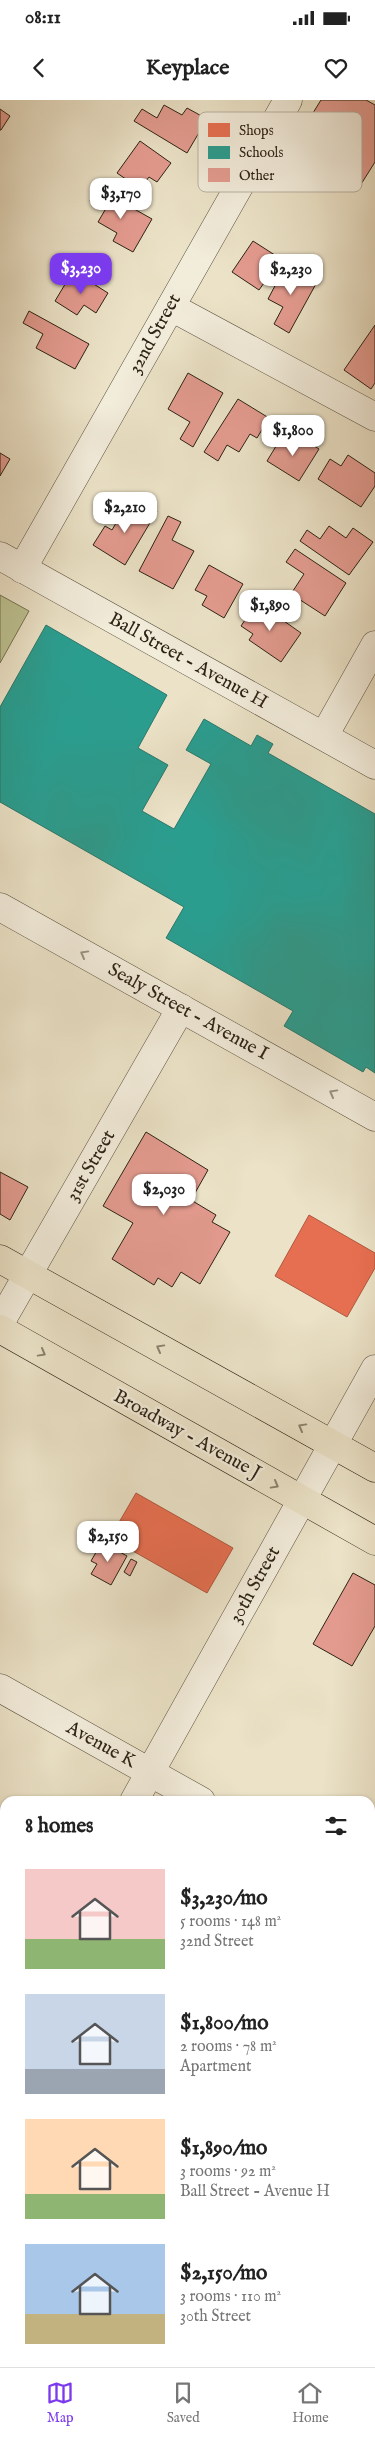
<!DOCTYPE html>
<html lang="en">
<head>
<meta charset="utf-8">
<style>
  :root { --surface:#fff; --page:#f6f6f6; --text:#222; --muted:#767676; --line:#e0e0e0; --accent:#7c3aed }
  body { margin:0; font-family:"IM FELL English",serif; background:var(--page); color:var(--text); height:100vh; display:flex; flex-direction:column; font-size:19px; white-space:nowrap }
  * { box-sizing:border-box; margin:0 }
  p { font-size:16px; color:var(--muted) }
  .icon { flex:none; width:28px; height:28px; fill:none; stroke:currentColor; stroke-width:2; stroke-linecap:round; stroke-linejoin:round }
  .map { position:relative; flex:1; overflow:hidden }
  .side { position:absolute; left:0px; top:1696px; width:375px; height:571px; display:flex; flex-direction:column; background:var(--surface); border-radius:15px 15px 0 0; box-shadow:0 1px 4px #0004 }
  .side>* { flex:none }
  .price { position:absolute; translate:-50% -42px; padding:0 11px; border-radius:10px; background:#fff; color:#222; font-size:16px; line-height:32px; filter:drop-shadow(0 1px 2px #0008) }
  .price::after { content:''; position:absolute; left:50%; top:30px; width:15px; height:11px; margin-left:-8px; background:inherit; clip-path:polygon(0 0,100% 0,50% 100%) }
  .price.active { background:var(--accent); color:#fff }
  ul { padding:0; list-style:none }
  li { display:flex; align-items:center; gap:15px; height:125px; padding:0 25px }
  li span { display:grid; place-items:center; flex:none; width:140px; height:100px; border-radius:0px; color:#555 }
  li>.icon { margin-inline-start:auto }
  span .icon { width:60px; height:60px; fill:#fffc; stroke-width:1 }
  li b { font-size:21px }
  h2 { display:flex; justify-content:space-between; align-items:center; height:60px; padding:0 25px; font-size:21px }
  .status { display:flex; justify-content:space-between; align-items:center; height:35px; padding:0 25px; background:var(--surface); direction:ltr }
  .status svg { height:14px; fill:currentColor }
  header { display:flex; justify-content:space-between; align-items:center; height:65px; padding:0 25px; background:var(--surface); font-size:22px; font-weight:700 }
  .dock { display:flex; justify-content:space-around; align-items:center; height:70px; border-top:1px solid var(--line); background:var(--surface); font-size:14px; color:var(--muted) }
  .dock a { display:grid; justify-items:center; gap:2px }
  .dock .active { color:var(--accent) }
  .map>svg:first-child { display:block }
</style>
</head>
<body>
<div class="status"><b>08:11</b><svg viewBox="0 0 49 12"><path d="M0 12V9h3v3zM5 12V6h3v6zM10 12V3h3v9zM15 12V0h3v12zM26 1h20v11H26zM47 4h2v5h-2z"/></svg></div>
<header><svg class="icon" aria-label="back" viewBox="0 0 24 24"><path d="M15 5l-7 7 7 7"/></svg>Keyplace<svg class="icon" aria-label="heart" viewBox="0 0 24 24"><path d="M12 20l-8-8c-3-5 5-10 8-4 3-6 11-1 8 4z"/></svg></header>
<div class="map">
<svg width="375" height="2267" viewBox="0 0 375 2267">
  <rect width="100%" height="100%" fill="#ebe2c7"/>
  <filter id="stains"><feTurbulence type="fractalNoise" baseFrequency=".004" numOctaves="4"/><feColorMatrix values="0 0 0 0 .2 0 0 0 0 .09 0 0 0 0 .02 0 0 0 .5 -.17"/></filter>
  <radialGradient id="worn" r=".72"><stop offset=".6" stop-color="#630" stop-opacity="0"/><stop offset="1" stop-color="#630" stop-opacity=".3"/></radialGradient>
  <polygon fill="#bdc291" stroke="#757253" points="0,495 29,511 0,563"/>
  <g fill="#e76f51" stroke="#af583f">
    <polygon points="309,1115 375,1153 375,1168 347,1217 275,1176"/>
    <polygon points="136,1393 233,1448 207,1493 110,1438"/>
  </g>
  <polygon fill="#2a9d8f" stroke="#2b786a" points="46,525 167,595 138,648 168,665 142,711 174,729 211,664 186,650 204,619 251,646 257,635 273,644 268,653 375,714 375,973 366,967 363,972 284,926 293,911 166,838 184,807 0,702 0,607"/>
  <g fill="#e39b8f" stroke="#2d2315">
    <polygon points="321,0 366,0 375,5 375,62 358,89 315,62 332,36 308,21"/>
    <polygon points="164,5 182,15 187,8 207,19 187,53 134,21 142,9 157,18"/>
    <polygon points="0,9 10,16 1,30 0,30"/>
    <polygon points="140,41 171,63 157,82 149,77 140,89 117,73"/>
    <polygon points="97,88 152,119 133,152 113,141 117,133 98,122 105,110 90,101"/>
    <polygon points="253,141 281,159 259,190 232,172"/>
    <polygon points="286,165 317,182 289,233 274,224 283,207 268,199"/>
    <polygon points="73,171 108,193 96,213 84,205 77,215 55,201"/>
    <polygon points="29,211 89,244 75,269 36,248 43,234 23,223"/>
    <polygon points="375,225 375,283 371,289 344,270"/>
    <polygon points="188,273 223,293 193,347 180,339 190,322 168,309"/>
    <polygon points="238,299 269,318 257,338 250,334 239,352 227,345 218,361 204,352"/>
    <polygon points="297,335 319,349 299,381 267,361 281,338 291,345"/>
    <polygon points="0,353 10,359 0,376"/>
    <polygon points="348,355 375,373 375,386 361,407 318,379 330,359 341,366"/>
    <polygon points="144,403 157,411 125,465 93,445 105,426 112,430 123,411 135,418"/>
    <polygon points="168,416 181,422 172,440 194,451 173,489 139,471"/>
    <polygon points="329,426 346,438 353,428 373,442 349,475 300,441 307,430 320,439"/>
    <polygon points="295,449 346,483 325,516 291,494 304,474 286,462"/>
    <polygon points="209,465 243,484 224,518 202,505 207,496 195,490"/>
    <polygon points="257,502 301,533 281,562 249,540 253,534 241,526"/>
    <polygon points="146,1032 208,1070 191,1100 216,1115 212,1122 230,1132 200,1184 181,1172 172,1187 158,1178 154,1185 112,1159 133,1123 103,1106"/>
    <polygon points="0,1072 28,1087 10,1120 0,1114"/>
    <polygon points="102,1442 127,1456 111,1485 91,1474 97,1464 91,1461"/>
    <polygon points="131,1459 137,1462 130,1476 124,1472"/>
    <polygon points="353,1473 375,1485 375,1526 352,1566 313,1544"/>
    <polygon points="0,2035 5,2038 5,2077 0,2074"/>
    <polygon points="370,2192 375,2195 375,2213 370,2222"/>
  </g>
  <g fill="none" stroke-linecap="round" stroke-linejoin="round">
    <defs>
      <g id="minor">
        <polyline points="171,207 375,317"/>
        <polyline points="0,456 375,665"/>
        <polyline points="22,469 288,0"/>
        <polyline points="324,636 375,545"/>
        <polyline points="0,807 375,1017"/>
        <polyline points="0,1223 181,908"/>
        <polyline points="0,1588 201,1701"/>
        <polyline points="134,1701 375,1269"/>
        <polyline points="370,1796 375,1799"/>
        <polyline points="0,1941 5,1932"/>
        <polyline points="370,2146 375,2149"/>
      </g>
      <g id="major">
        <polyline points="0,1159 375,1368"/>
        <polyline points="0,1229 375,1441"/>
        <polyline points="370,1991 375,1982"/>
        <polyline points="215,2267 217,2262"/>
      </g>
    </defs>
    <use href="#minor" stroke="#5c5342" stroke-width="29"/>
    <use href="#major" stroke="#2d2315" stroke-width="29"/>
    <use href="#minor" stroke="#f2ecdb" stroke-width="28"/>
    <use href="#major" stroke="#ebe2c7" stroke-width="28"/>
  </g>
  <defs><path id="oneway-chevron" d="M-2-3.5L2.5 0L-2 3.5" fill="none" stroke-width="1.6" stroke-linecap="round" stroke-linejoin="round" transform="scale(1.25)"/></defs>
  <g stroke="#999282">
    <use href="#oneway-chevron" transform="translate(84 854) rotate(-151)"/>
    <use href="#oneway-chevron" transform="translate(333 993) rotate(-151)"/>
  </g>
  <g stroke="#8c826e">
    <use href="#oneway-chevron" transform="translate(160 1248) rotate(-151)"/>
    <use href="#oneway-chevron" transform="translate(42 1253) rotate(29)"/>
    <use href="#oneway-chevron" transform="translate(302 1327) rotate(-151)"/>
    <use href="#oneway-chevron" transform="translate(275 1385) rotate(29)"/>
  </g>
  <g text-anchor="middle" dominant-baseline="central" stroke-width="5" stroke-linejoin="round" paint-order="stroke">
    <g font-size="19" fill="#2d2315" stroke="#f2ecdb">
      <text transform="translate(155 234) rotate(-61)">32nd Street</text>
      <text transform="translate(188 561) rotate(29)">Ball Street - Avenue H</text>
      <text transform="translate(188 912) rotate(29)">Sealy Street - Avenue I</text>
      <text transform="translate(91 1066) rotate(-60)">31st Street</text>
      <text transform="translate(187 1335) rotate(29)">Broadway - Avenue J</text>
      <text transform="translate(255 1485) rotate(-61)">30th Street</text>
      <text transform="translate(101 1645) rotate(29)">Avenue K</text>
    </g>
  </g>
  <rect x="198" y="12" width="164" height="80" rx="8" fill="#f2ecdb" stroke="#b7b0a0" stroke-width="1"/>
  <rect x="208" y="23" width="22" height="14" fill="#e76f51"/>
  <rect x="208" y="46" width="22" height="13" fill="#2a9d8f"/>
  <rect x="208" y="68" width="22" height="14" fill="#e39b8f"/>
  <g font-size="14" fill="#2d2315">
    <text x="239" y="35">Shops</text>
    <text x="239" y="57">Schools</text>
    <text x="239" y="80">Other</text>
  </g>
  <rect width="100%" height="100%" filter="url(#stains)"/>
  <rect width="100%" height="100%" fill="url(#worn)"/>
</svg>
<b class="price" style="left:121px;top:120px">$3,170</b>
<b class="price active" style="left:81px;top:195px">$3,230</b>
<b class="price" style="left:291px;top:196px">$2,230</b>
<b class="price" style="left:293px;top:357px">$1,800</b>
<b class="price" style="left:125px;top:434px">$2,210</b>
<b class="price" style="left:270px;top:532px">$1,890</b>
<b class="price" style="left:164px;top:1116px">$2,030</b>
<b class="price" style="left:108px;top:1463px">$2,150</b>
<section class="side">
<h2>8 homes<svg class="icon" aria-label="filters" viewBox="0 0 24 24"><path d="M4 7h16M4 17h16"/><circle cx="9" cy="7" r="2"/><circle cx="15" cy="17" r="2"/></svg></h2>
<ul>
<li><span style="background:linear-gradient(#f6c9c9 70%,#8fb573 0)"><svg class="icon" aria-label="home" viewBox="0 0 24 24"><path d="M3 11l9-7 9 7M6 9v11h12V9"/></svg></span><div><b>$3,230/mo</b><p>5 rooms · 148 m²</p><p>32nd Street</p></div></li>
<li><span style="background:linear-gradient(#c9d6e8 75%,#9aa5b1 0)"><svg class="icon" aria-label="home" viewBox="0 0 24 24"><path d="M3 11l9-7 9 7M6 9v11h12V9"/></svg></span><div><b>$1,800/mo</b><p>2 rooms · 78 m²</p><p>Apartment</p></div></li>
<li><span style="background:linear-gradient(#ffd9b3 75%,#8fb573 0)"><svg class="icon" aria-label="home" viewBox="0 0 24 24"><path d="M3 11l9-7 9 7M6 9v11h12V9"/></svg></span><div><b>$1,890/mo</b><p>3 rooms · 92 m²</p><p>Ball Street - Avenue H</p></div></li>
<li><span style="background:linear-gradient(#a9c7e8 70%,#c2b280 0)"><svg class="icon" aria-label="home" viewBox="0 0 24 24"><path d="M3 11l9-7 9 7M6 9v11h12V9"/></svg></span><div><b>$2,150/mo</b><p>3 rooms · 110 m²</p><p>30th Street</p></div></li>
</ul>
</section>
</div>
<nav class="dock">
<a class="active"><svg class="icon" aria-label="map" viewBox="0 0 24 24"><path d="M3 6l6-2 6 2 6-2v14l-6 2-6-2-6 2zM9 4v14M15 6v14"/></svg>Map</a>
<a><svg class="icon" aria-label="saved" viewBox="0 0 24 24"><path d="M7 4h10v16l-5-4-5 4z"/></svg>Saved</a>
<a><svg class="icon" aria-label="home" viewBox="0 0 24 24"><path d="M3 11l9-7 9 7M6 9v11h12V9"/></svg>Home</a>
</nav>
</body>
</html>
